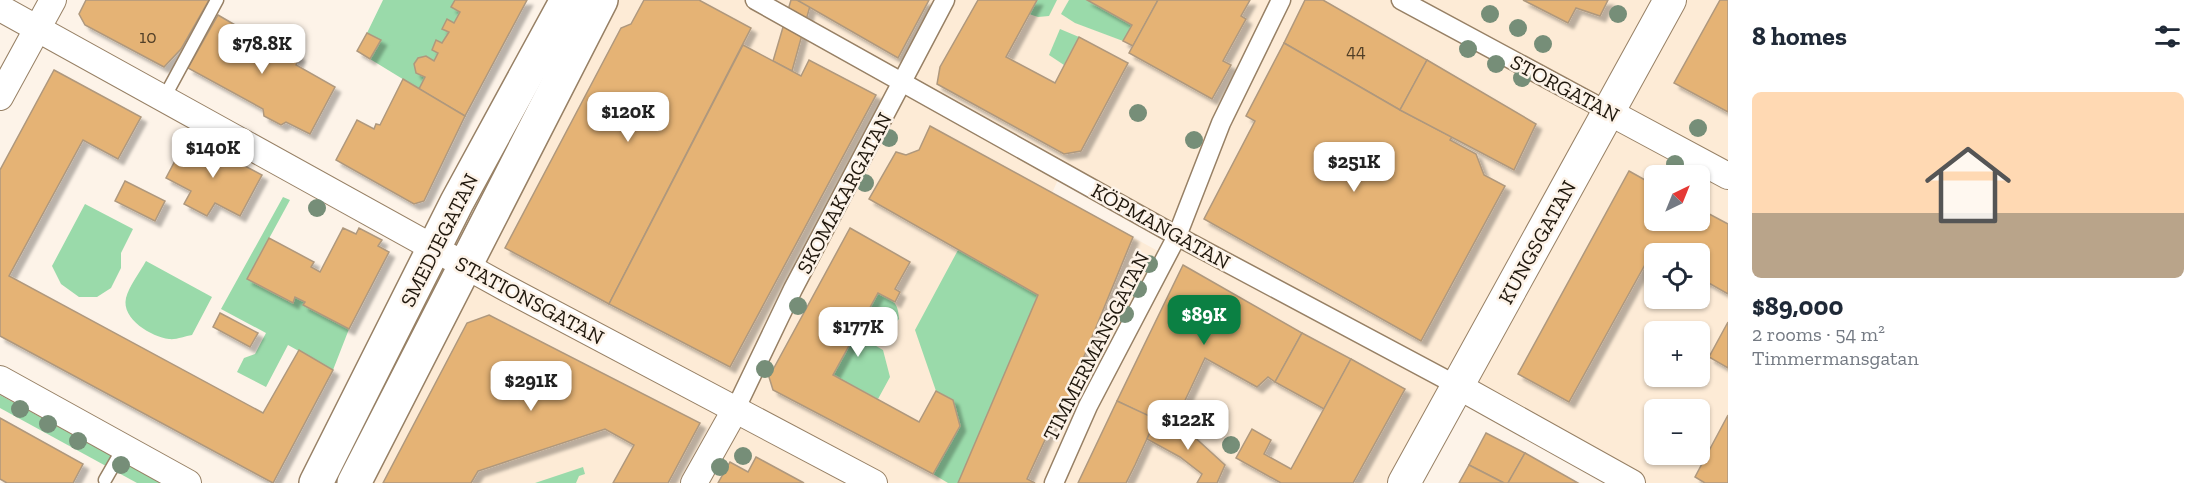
<!DOCTYPE html>
<html lang="en">
<head>
<meta charset="utf-8">
<style>
  :root { --surface:#fff; --page:#f6f6f7; --text:#1f2937; --muted:#747a83; --accent:#0b8043 }
  body { margin:0; font-family:"Zilla Slab",serif; background:var(--page); color:var(--text); height:100vh; display:flex; flex-direction:column; font-size:22px; white-space:nowrap }
  * { box-sizing:border-box; margin:0 }
  p { font-size:20px; color:var(--muted) }
  .icon { flex:none; width:33px; height:33px; fill:none; stroke:currentColor; stroke-width:2; stroke-linecap:round; stroke-linejoin:round }
  .map { position:relative; flex:1; overflow:hidden }
  .details { display:flex; flex-direction:column; background:var(--surface); width:480px }
  .details>* { flex:none }
  .needle { width:39px; rotate:43deg }
  .tools { position:absolute; left:1644px; top:165px; display:grid; gap:12px }
  .tools a { display:grid; place-items:center; width:66px; height:66px; border-radius:9px; background:var(--surface); box-shadow:0 2px 4px #0004; font-size:30px }
  .price { position:absolute; translate:-50% -51px; padding:0 14px; border-radius:12px; background:#fff; color:#222; font-size:20px; line-height:39px; filter:drop-shadow(0 2px 3px #0008) }
  .price::after { content:''; position:absolute; left:50%; top:36px; width:18px; height:14px; margin-left:-9px; background:inherit; clip-path:polygon(0 0,100% 0,50% 100%) }
  .price.selected { background:var(--accent); color:#fff }
  ul { padding:0; list-style:none }
  li { display:grid; align-content:center; gap:12px; height:318px; padding:0 24px }
  li span { display:grid; place-items:center; height:186px; border-radius:9px; color:#555 }
  li>.icon { margin-inline-start:auto }
  span .icon { width:108px; height:108px; fill:#fffc; stroke-width:1 }
  li b { font-size:26px }
  h2 { display:flex; justify-content:space-between; align-items:center; height:72px; padding:0 24px; font-size:26px }
  main { display:flex; flex:1; min-height:0 }
  .map>svg:first-child { display:block }
</style>
</head>
<body>
<main>
<div class="map">
<svg width="1728" height="483" viewBox="0 0 1728 483">
  <defs>
    <filter id="shadow"><feDropShadow dx="5.5" dy="5.5" stdDeviation="1.5" flood-color="#0004"/></filter>
  </defs>
  <rect width="100%" height="100%" fill="#fdf3e8"/>
  <path fill="#fdebd6" fill-rule="evenodd" d="M602 0H1728V483H1637L1458 387 1404 483H354ZM1061 173 1177 236 1167 256 1052 193ZM1654 176H1700V220H1654ZM1654 254H1700V298H1654ZM1654 332H1700V376H1654ZM1654 410H1700V454H1654Z"/>
  <g fill="#9adaaa">
    <polygon points="383,0 455,0 451,7 460,12 454,23 447,20 443,28 449,32 442,43 436,41 432,49 438,53 434,61 426,56 418,58 414,64 416,73 425,77 419,89 370,59 381,40 367,33"/>
    <polygon points="1037,0 1057,0 1049,16 1038,17 1029,14"/>
    <polygon points="1069,0 1087,0 1132,25 1123,41 1075,23 1061,14"/>
    <polygon points="1060,29 1079,37 1064,65 1049,55"/>
    <polygon points="283,197 290,200 247,279 292,303 295,297 305,302 304,305 349,329 333,370 288,345 266,387 237,372 244,358 255,354 266,333 221,309"/>
    <polygon points="85,204 133,229 121,253 121,268 111,288 97,297 79,297 61,284 52,266"/>
    <polygon points="958,250 1038,295 958,483 948,483 933,474 960,426 953,400 936,391 915,330"/>
    <path d="M146 261 212 297 192 335C185 336 176 340 169 339 152 337 121 319 126 298 129 286 140 272 146 261Z"/>
    <path d="M878 293C893 301 898 301 899 319L896 322 877 313 864 339 883 350 890 377 878 399 833 375Z"/>
    <polygon points="0,395 161,483 137,483 0,408"/>
    <polygon points="583,467 585,474 579,476 576,483 535,483"/>
  </g>
  <g fill="#e5b375" stroke="#af987d" stroke-width="1.5" filter="url(#shadow)">
    <polygon points="86,0 209,0 181,49 164,67 85,25 79,14"/>
    <polygon points="455,0 527,0 465,116 419,89 425,77 416,73 414,64 418,58 426,56 434,61 438,53 432,50 436,40 442,43 449,32 442,29 447,19 454,23 460,12 451,7"/>
    <polygon points="644,0 699,0 751,28 609,304 505,248 621,28 631,24"/>
    <polygon points="791,0 797,0 810,6 792,71 773,61"/>
    <polygon points="797,0 929,0 898,58"/>
    <polygon points="978,0 1037,0 1006,57 1055,83 1079,37 1128,63 1081,151 1064,154 937,84 940,67"/>
    <polygon points="1087,0 1158,0 1133,46 1123,41 1132,25"/>
    <polygon points="1158,0 1250,0 1241,16 1246,19 1223,61 1231,65 1212,99 1129,53"/>
    <polygon points="1305,0 1323,0 1427,60 1400,110 1284,43"/>
    <polygon points="1523,0 1608,0 1600,16 1576,8 1568,23"/>
    <polygon points="1720,0 1728,0 1728,112 1674,83"/>
    <polygon points="218,15 247,32 251,29 262,34 261,40 286,53 291,50 300,56 296,65 335,87 310,134 286,122 281,125 264,116 263,109 188,68"/>
    <polygon points="367,33 381,40 370,59 357,51"/>
    <polygon points="1284,43 1400,110 1452,137 1450,140 1476,154 1484,175 1505,186 1421,341 1204,219 1255,121 1246,116"/>
    <polygon points="743,45 801,76 809,60 876,95 730,367 609,304"/>
    <polygon points="1427,60 1536,124 1514,170 1400,110"/>
    <polygon points="54,70 141,117 118,159 83,140 9,276 263,413 299,350 333,370 273,483 0,336 0,170"/>
    <polygon points="403,79 465,116 424,201 414,204 336,160 357,120 374,129 376,124 380,125"/>
    <polygon points="930,126 1133,237 1074,381 1085,385 1075,405 1063,401 1027,479 1035,483 958,483 1038,295 869,199 896,152 906,155 919,150"/>
    <polygon points="188,136 262,175 240,216 215,203 207,216 184,204 191,191 166,178"/>
    <polygon points="1629,171 1654,185 1654,220 1700,220 1700,209 1728,224 1728,294 1700,278 1700,254 1652,252 1569,402 1518,374"/>
    <polygon points="125,181 165,201 155,221 115,201"/>
    <polygon points="343,228 356,234 359,228 382,240 378,246 389,252 349,329 303,305 305,302 295,297 293,303 247,279 269,238 314,262 311,267 320,272"/>
    <polygon points="850,228 910,262 895,289 900,292 895,302 878,293 833,375 919,422 936,391 953,400 960,426 933,474 773,390 769,377"/>
    <polygon points="1183,265 1302,333 1275,382 1268,377 1257,387 1205,358 1172,428 1117,401"/>
    <polygon points="220,313 258,333 250,347 213,327"/>
    <polygon points="489,315 700,423 668,483 613,483 634,445 605,429 478,471 471,483 383,483 467,323"/>
    <polygon points="1728,322 1728,368 1709,357"/>
    <polygon points="1302,333 1351,359 1324,409 1275,382"/>
    <polygon points="1351,359 1405,389 1353,483 1281,483 1236,458 1252,429 1271,440 1264,454 1291,469"/>
    <polygon points="1117,401 1156,419 1135,465 1126,483 1078,483"/>
    <polygon points="1728,415 1728,483 1705,483 1695,477"/>
    <polygon points="0,418 83,464 73,483 7,483 0,479"/>
    <polygon points="1156,419 1172,428 1191,434 1225,465 1217,483 1197,483 1202,474 1180,457 1147,439"/>
    <polygon points="1486,433 1525,453 1508,483 1504,483 1469,465"/>
    <polygon points="1525,453 1578,483 1508,483"/>
    <polygon points="756,457 804,483 718,483 730,462 748,472"/>
    <polygon points="1469,465 1504,483 1459,483"/>
  </g>
  <g fill="none" stroke-linecap="round" stroke-linejoin="round">
    <defs>
      <g id="service">
        <polyline points="164,98 217,0"/>
        <polyline points="105,480 124,447"/>
      </g>
      <g id="pedestrian">
        <polyline points="755,0 1177,236 1458,386"/>
        <polyline points="1401,0 1609,112"/>
        <polyline points="735,410 793,289 945,0"/>
        <polyline points="1054,483 1088,406 1177,236 1221,123 1281,0"/>
      </g>
      <g id="minor">
        <polyline points="0,8 504,287 874,483"/>
        <polyline points="0,97 53,0"/>
        <polyline points="1609,112 1728,176"/>
        <polyline points="0,379 188,483"/>
        <polyline points="1458,386 1632,483"/>
        <polyline points="694,483 735,410"/>
      </g>
      <polyline id="tertiary" points="1404,483 1670,0"/>
      <g id="secondary">
        <polyline points="316,483 457,202 567,0"/>
        <polyline points="354,483 601,0"/>
      </g>
    </defs>
    <use href="#service" stroke="#978065" stroke-width="15"/>
    <use href="#pedestrian" stroke="#978065" stroke-width="21"/>
    <use href="#minor" stroke="#978065" stroke-width="28"/>
    <use href="#tertiary" stroke="#978065" stroke-width="34"/>
    <use href="#secondary" stroke="#978065" stroke-width="36"/>
    <use href="#service" stroke="#fff" stroke-width="12"/>
    <use href="#pedestrian" stroke="#fff" stroke-width="18"/>
    <use href="#minor" stroke="#fff" stroke-width="26"/>
    <use href="#tertiary" stroke="#fff" stroke-width="32"/>
    <use href="#secondary" stroke="#fff" stroke-width="33"/>
  </g>
  <g fill="#768e78">
    <circle cx="1490" cy="14" r="9"/>
    <circle cx="1618" cy="14" r="9"/>
    <circle cx="1518" cy="28" r="9"/>
    <circle cx="1543" cy="44" r="9"/>
    <circle cx="1468" cy="49" r="9"/>
    <circle cx="1496" cy="64" r="9"/>
    <circle cx="1522" cy="78" r="9"/>
    <circle cx="1138" cy="113" r="9"/>
    <circle cx="1698" cy="128" r="9"/>
    <circle cx="889" cy="138" r="9"/>
    <circle cx="1194" cy="140" r="9"/>
    <circle cx="1675" cy="164" r="9"/>
    <circle cx="865" cy="183" r="9"/>
    <circle cx="317" cy="208" r="9"/>
    <circle cx="1149" cy="264" r="9"/>
    <circle cx="1138" cy="289" r="9"/>
    <circle cx="798" cy="306" r="9"/>
    <circle cx="1125" cy="314" r="9"/>
    <circle cx="765" cy="369" r="9"/>
    <circle cx="20" cy="409" r="9"/>
    <circle cx="48" cy="424" r="9"/>
    <circle cx="78" cy="441" r="9"/>
    <circle cx="1231" cy="445" r="9"/>
    <circle cx="743" cy="456" r="9"/>
    <circle cx="121" cy="465" r="9"/>
    <circle cx="720" cy="467" r="9"/>
  </g>
  <g text-anchor="middle" dominant-baseline="central" stroke-width="5" stroke-linejoin="round" paint-order="stroke">
    <g font-size="18" fill="#513f27">
      <text x="148" y="37">10</text>
      <text x="1356" y="51">44</text>
    </g>
    <g font-size="21" fill="#20180d" stroke="#fdf3e8">
      <text transform="translate(1565 88) rotate(28)">STORGATAN</text>
      <text transform="translate(844 193) rotate(-62)">SKOMAKARGATAN</text>
      <text transform="translate(1161 226) rotate(29)">KÖPMANGATAN</text>
      <text transform="translate(439 240) rotate(-63)">SMEDJEGATAN</text>
      <text transform="translate(1537 242) rotate(-61)">KUNGSGATAN</text>
      <text transform="translate(530 300) rotate(28)">STATIONSGATAN</text>
      <text transform="translate(1096 346) rotate(-63)">TIMMERMANSGATAN</text>
    </g>
  </g>
</svg>
<div class="tools">
<a><svg class="needle" viewBox="-14 -14 28 28"><path d="M0-13l5 13h-10z" fill="#e53935"/><path d="M0 13l5-13h-10z" fill="#747a83"/></svg></a>
<a><svg class="icon" aria-label="locate" viewBox="0 0 24 24"><circle cx="12" cy="12" r="6"/><path d="M12 2v4M12 18v4M2 12h4M18 12h4"/></svg></a>
<a>+</a>
<a>−</a>
</div>
<b class="price" style="left:262px;top:75px">$78.8K</b>
<b class="price" style="left:628px;top:143px">$120K</b>
<b class="price" style="left:213px;top:179px">$140K</b>
<b class="price" style="left:1354px;top:193px">$251K</b>
<b class="price selected" style="left:1204px;top:346px">$89K</b>
<b class="price" style="left:858px;top:358px">$177K</b>
<b class="price" style="left:531px;top:412px">$291K</b>
<b class="price" style="left:1188px;top:451px">$122K</b>
</div>
<section class="details">
<h2>8 homes<svg class="icon" aria-label="filters" viewBox="0 0 24 24"><path d="M4 7h16M4 17h16"/><circle cx="9" cy="7" r="2"/><circle cx="15" cy="17" r="2"/></svg></h2>
<ul>
<li><span style="background:linear-gradient(#ffd9b3 65%,#b9a48a 0)"><svg class="icon" aria-label="home" viewBox="0 0 24 24"><path d="M3 11l9-7 9 7M6 9v11h12V9"/></svg></span><div><b>$89,000</b><p>2 rooms · 54 m²</p><p>Timmermansgatan</p></div></li>
</ul>
</section>
</main>
</body>
</html>
